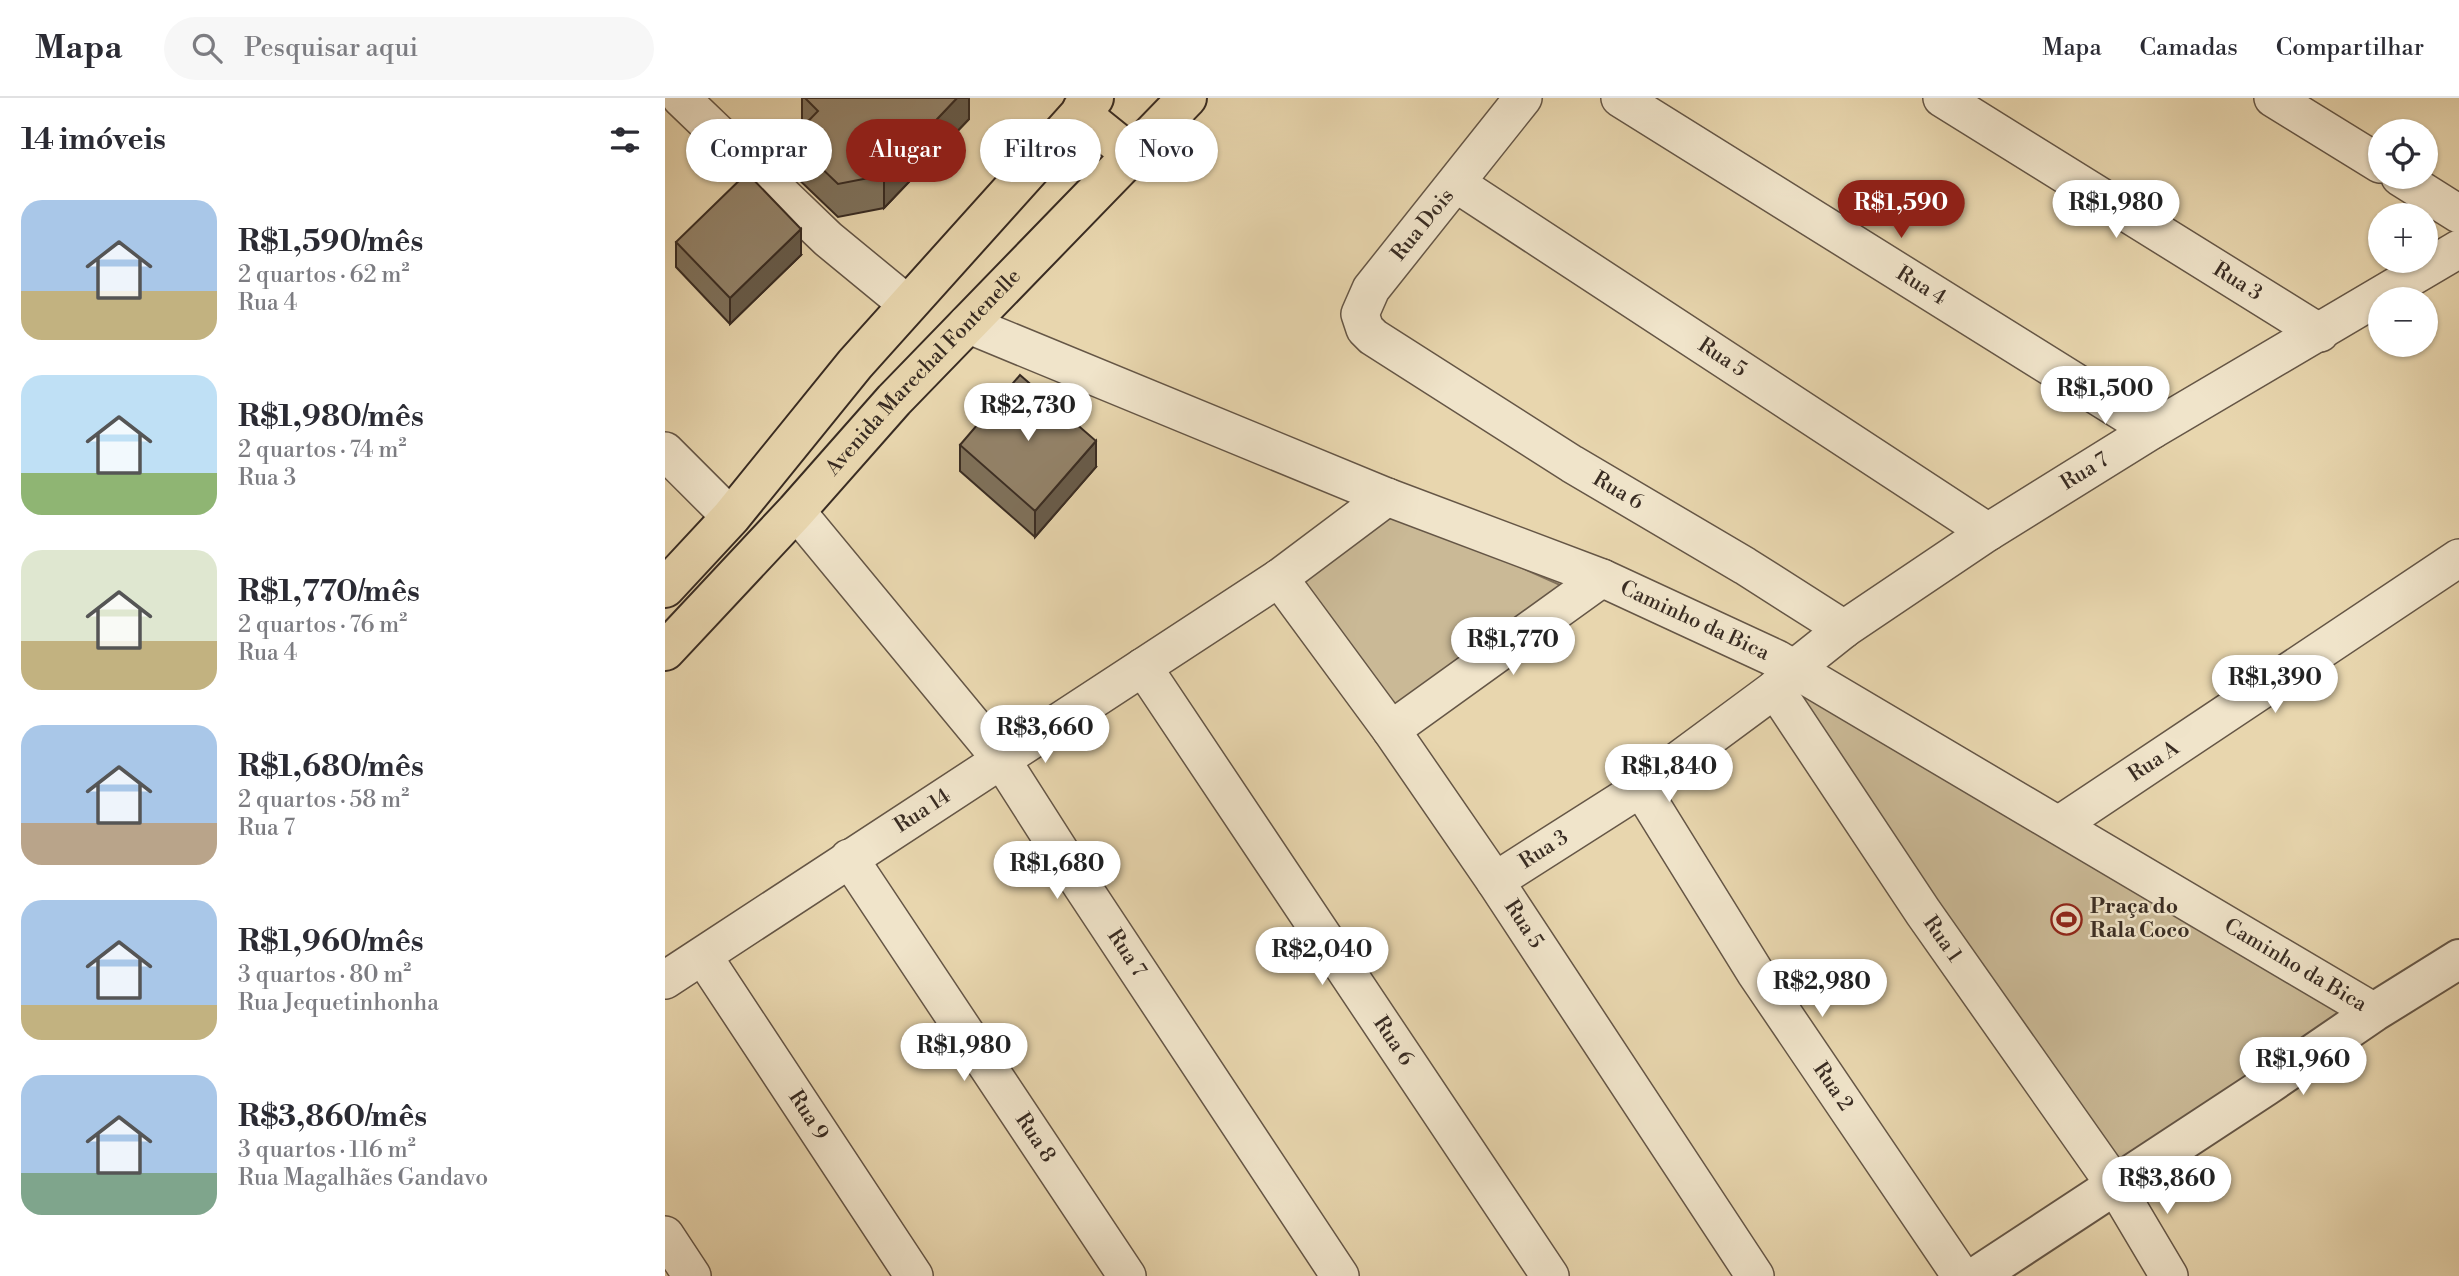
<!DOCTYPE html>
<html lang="pt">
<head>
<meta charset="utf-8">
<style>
  :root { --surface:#fff; --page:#f7f7f7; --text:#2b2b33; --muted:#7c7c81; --line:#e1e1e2; --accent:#8f2418 }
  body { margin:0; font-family:"Libre Bodoni",serif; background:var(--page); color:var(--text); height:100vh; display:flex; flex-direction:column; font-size:26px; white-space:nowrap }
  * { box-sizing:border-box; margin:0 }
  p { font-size:23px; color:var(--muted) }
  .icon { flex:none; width:38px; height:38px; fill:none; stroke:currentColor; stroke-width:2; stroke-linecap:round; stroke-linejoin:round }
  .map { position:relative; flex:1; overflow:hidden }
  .panel { display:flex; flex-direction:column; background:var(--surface); width:665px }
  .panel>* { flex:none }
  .hud { position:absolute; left:21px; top:21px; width:665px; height:63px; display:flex; gap:14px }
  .tools { position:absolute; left:1703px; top:21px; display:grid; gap:14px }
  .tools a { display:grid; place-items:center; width:70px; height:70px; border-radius:50%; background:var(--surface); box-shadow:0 2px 5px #0004; font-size:35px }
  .price { position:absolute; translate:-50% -60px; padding:0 16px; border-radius:24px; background:#fff; color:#222; font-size:23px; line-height:46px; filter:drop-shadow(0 2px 4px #0008) }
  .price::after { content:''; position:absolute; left:50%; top:42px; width:21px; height:16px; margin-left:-10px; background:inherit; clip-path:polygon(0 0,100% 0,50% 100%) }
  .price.active { background:var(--accent); color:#fff }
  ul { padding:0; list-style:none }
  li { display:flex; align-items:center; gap:21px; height:175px; padding:0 21px }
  li span { display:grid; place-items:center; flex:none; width:196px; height:140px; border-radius:21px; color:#555 }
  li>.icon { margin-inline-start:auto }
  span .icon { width:84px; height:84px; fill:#fffc; stroke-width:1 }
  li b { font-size:30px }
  h2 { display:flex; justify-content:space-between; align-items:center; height:84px; padding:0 21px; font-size:30px }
  .chip { padding:0 24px; border-radius:32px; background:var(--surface); box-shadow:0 2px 5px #0004; font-size:24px; line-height:63px }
  .chip.active { background:var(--accent); color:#fff }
  header { display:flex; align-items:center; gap:42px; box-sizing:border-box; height:98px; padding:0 35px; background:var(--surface); border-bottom:2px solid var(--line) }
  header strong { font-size:33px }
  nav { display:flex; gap:38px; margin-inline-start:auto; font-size:24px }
  .search { width:490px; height:63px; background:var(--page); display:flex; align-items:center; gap:18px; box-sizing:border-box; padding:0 24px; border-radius:38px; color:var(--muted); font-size:26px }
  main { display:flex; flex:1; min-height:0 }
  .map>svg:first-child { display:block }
</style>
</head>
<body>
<header>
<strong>Mapa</strong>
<div class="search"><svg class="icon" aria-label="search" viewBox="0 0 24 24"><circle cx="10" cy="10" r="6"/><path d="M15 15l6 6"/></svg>Pesquisar aqui</div>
<nav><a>Mapa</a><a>Camadas</a><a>Compartilhar</a></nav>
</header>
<main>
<section class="panel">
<h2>14 imóveis<svg class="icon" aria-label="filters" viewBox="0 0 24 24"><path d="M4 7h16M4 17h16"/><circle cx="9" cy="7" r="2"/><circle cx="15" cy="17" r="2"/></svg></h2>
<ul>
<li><span style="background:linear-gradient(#a9c7e8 65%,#c2b280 0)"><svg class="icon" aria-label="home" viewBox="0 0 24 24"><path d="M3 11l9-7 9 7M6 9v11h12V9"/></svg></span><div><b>R$1,590/mês</b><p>2 quartos · 62 m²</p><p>Rua 4</p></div></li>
<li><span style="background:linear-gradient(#bfe0f5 70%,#8fb573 0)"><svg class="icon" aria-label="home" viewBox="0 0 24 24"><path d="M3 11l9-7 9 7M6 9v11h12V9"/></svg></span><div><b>R$1,980/mês</b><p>2 quartos · 74 m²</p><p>Rua 3</p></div></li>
<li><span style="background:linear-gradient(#dfe7d0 65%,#c2b280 0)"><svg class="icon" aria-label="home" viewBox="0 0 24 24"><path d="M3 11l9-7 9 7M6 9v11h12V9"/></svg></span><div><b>R$1,770/mês</b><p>2 quartos · 76 m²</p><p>Rua 4</p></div></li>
<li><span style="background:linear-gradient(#a9c7e8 70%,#b9a48a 0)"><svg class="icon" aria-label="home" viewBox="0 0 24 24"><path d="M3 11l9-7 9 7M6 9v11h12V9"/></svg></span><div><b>R$1,680/mês</b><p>2 quartos · 58 m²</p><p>Rua 7</p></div></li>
<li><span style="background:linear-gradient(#a9c7e8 75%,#c2b280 0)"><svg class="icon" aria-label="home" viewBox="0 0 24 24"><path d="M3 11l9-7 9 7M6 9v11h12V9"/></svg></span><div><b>R$1,960/mês</b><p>3 quartos · 80 m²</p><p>Rua Jequetinhonha</p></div></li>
<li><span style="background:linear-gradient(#a9c7e8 70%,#7fa58c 0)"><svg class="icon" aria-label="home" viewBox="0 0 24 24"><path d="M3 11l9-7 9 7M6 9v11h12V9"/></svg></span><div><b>R$3,860/mês</b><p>3 quartos · 116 m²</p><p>Rua Magalhães Gandavo</p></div></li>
</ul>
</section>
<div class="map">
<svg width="1794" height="1178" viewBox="0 0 1794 1178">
  <rect width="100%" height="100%" fill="#e8d6ae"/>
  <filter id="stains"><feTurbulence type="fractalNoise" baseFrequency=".00286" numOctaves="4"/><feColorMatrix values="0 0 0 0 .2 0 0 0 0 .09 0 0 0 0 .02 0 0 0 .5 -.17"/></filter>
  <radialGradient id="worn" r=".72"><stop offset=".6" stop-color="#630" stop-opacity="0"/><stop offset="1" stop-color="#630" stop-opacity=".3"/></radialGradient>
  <g fill="#cab996" stroke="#82725c" stroke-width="2">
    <polygon points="729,413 902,490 738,618 625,483"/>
    <polygon points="1141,587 1676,913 1452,1075 1136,613"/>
  </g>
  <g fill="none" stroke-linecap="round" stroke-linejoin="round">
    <defs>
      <g id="minor">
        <polyline points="16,0 163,141 242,206"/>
        <path id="s1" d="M858 0 706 191 695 216 700 231 708 239 907 366 1080 468 1179 531"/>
        <path id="s2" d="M955 0 1487 332"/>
        <path id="s3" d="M1277 0 1655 235"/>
        <polyline points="1608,0 1715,66"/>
        <polyline points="1735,79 1794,116"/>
        <path id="s4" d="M792 86 1323 434"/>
        <path id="s5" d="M302 226 722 399 937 480 1112 561 1709 914"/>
        <polyline points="0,353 66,419"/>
        <path id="s6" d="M131 413 336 661 417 788 675 1178"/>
        <path id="s7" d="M614 480 726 632 830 783 1090 1178"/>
        <path id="s8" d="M478 569 885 1178"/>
        <path id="s9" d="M1110 591 1258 814 1450 1087 1504 1178"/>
        <polyline points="726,632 937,480"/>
        <path id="s10" d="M976 690 1090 874 1296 1178"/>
        <path id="s11" d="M1394 727 1794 460"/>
        <path id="s12" d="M184 760 462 1178"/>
        <path id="s13" d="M830 783 976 690 1110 591 1130 570 1179 531 1323 434 1487 332 1794 151"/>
        <path id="s14" d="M38 858 249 1178"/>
        <path id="s15" d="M0 882 614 480 722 399"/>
        <polyline points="0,1137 27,1178"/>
      </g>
      <polyline id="tertiary" points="1312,1178 1601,988 1709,914 1794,861"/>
      <g id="primary">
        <polyline points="417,11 430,27 466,56"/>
        <polyline points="0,490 66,419 190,266 429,0"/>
        <path id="s16" d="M0 553 131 413 229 302 522 0"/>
      </g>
    </defs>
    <use href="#minor" stroke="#655646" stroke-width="40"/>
    <use href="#tertiary" stroke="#655646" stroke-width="42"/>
    <use href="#primary" stroke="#392c23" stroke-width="42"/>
    <use href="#minor" stroke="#f0e4ca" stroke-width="37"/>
    <use href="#tertiary" stroke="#f0e4ca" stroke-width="38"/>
    <use href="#primary" stroke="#e8d6ae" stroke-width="38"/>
  </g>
  <g fill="#7f725c" stroke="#392c23" stroke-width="2">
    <polygon points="137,0 304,0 304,21 219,110 173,119 126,74 126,41 137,29"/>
    <polygon points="11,144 136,157 65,226 11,169"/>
    <polygon points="295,347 431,369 370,439 295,373"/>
  </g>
  <g fill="#685c4b" stroke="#392c23" stroke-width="2">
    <polygon points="292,0 304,0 304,21 219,110 219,77"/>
    <polygon points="136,131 136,157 65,226 65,200"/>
    <polygon points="431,343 431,369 370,439 370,413"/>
  </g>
  <g fill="#94846b" stroke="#392c23" stroke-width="2">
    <polygon points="140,0 292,0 219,77 173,86 126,41 153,13"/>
    <polygon points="82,75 136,131 65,200 11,144"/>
    <polygon points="355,277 431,343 370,413 295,347"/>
  </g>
  <defs>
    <symbol id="stadium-ring" viewBox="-11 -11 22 22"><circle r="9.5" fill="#f0e4ca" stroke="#8f2418" stroke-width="1.5"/><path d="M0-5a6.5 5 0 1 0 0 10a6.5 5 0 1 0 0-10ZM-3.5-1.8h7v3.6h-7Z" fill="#8f2418"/></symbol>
  </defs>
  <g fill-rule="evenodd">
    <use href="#stadium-ring" x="1384" y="804" width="35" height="35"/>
  </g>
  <g text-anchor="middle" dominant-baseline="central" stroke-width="5" stroke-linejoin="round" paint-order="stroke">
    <g font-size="21" fill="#392c23" stroke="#f0e4ca">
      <text transform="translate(758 127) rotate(-51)">Rua Dois</text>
      <text stroke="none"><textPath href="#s3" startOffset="348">Rua 3</textPath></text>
      <text stroke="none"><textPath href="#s2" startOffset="355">Rua 4</textPath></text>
      <text stroke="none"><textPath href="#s4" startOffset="317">Rua 5</textPath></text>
      <text stroke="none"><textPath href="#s16" startOffset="380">Avenida Marechal Fontenelle</textPath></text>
      <text stroke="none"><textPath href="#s13" startOffset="719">Rua 7</textPath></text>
      <text stroke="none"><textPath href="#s1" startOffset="588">Rua 6</textPath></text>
      <text stroke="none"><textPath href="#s5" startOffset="786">Caminho da Bica</textPath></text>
      <text stroke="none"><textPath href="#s11" startOffset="114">Rua A</textPath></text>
      <text stroke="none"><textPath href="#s15" startOffset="308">Rua 14</textPath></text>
      <text stroke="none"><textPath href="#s13" startOffset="58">Rua 3</textPath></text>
      <text stroke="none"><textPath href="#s7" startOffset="424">Rua 5</textPath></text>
      <text stroke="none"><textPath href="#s9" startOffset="301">Rua 1</textPath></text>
      <text stroke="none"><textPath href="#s6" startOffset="553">Rua 7</textPath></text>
      <text stroke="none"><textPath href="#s5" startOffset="1479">Caminho da Bica</textPath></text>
      <text stroke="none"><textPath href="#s8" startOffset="450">Rua 6</textPath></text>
      <text stroke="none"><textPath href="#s10" startOffset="355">Rua 2</textPath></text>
      <text stroke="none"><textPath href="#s14" startOffset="191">Rua 9</textPath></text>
      <text stroke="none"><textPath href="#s12" startOffset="336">Rua 8</textPath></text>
    </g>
    <g font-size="21" font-weight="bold" fill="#392c23" stroke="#f0e4ca" text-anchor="start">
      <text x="1425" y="809">Praça do<tspan x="1425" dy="24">Rala Coco</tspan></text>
    </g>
  </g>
  <rect width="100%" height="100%" filter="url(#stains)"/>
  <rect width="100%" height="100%" fill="url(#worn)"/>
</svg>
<div class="tools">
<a><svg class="icon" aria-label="locate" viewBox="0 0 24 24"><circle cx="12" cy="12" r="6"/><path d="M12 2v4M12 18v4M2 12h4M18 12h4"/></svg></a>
<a>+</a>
<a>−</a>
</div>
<b class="price active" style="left:1236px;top:142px">R$1,590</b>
<b class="price" style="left:1451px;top:142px">R$1,980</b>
<b class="price" style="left:1440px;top:328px">R$1,500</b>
<b class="price" style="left:363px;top:345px">R$2,730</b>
<b class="price" style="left:848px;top:579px">R$1,770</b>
<b class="price" style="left:1610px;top:617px">R$1,390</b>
<b class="price" style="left:380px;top:667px">R$3,660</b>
<b class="price" style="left:1004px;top:706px">R$1,840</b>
<b class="price" style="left:392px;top:803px">R$1,680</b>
<b class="price" style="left:657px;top:889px">R$2,040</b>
<b class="price" style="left:1157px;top:921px">R$2,980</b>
<b class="price" style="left:299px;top:985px">R$1,980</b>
<b class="price" style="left:1638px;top:999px">R$1,960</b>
<b class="price" style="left:1502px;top:1118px">R$3,860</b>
<div class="hud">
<a class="chip">Comprar</a>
<a class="chip active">Alugar</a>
<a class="chip">Filtros</a>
<a class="chip">Novo</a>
</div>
</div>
</main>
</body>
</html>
